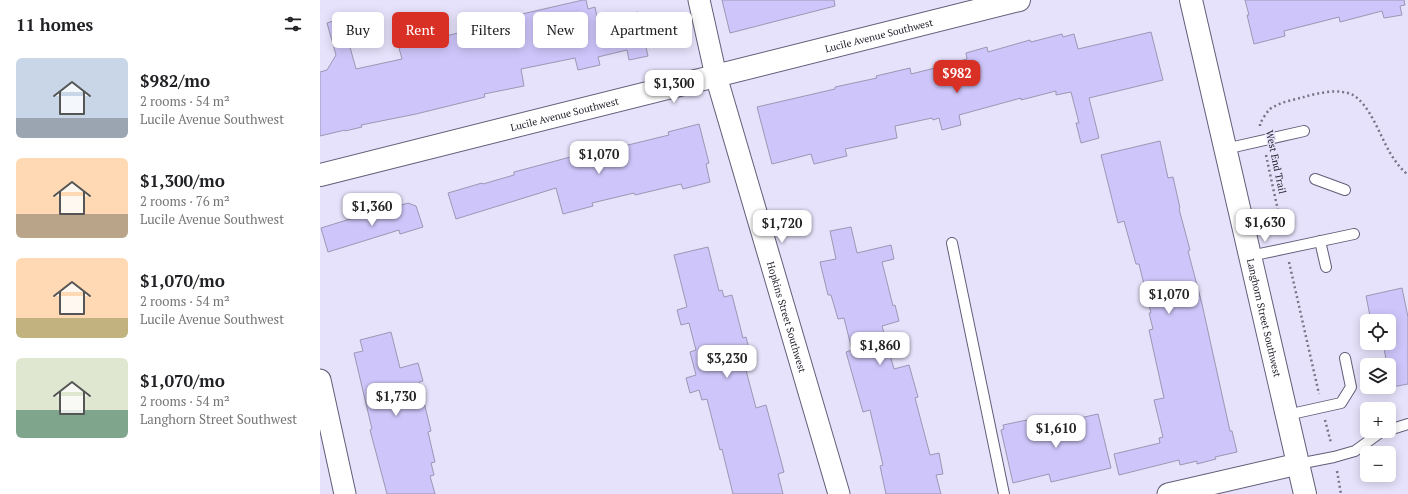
<!DOCTYPE html>
<html lang="en">
<head>
<meta charset="utf-8">
<style>
  :root { --surface:#fff; --page:#f2f2f2; --text:#202124; --muted:#757577; --accent:#d93025 }
  body { margin:0; font-family:"PT Serif",serif; background:var(--page); color:var(--text); height:100vh; display:flex; flex-direction:column; font-size:15px; white-space:nowrap }
  * { box-sizing:border-box; margin:0 }
  p { font-size:13px; color:var(--muted) }
  .icon { flex:none; width:22px; height:22px; fill:none; stroke:currentColor; stroke-width:2; stroke-linecap:round; stroke-linejoin:round }
  .map { position:relative; flex:1; overflow:hidden }
  .sheet { display:flex; flex-direction:column; background:var(--surface); width:320px }
  .sheet>* { flex:none }
  .guide { position:absolute; left:12px; top:12px; width:380px; height:36px; display:flex; gap:8px }
  .tools { position:absolute; left:1040px; top:314px; display:grid; gap:8px }
  .tools a { display:grid; place-items:center; width:36px; height:36px; border-radius:6px; background:var(--surface); box-shadow:0 2px 10px #0003; font-size:20px }
  .price { position:absolute; translate:-50% -34px; padding:0 9px; border-radius:8px; background:#fff; color:#222; font-size:13px; line-height:26px; filter:drop-shadow(0 1px 2px #0008) }
  .price::after { content:''; position:absolute; left:50%; top:24px; width:12px; height:9px; margin-left:-6px; background:inherit; clip-path:polygon(0 0,100% 0,50% 100%) }
  .price.on { background:var(--accent); color:#fff }
  ul { padding:0; list-style:none }
  li { display:flex; align-items:center; gap:12px; height:100px; padding:0 16px }
  li span { display:grid; place-items:center; flex:none; width:112px; height:80px; border-radius:6px; color:#555 }
  li>.icon { margin-inline-start:auto }
  span .icon { width:48px; height:48px; fill:#fffc; stroke-width:1 }
  li b { font-size:17px }
  h2 { display:flex; justify-content:space-between; align-items:center; height:48px; padding:0 16px; font-size:17px }
  .pill { padding:0 14px; border-radius:6px; background:var(--surface); box-shadow:0 2px 10px #0003; font-size:14px; line-height:36px }
  .pill.on { background:var(--accent); color:#fff }
  main { display:flex; flex:1; min-height:0 }
  .map>svg:first-child { display:block }
</style>
</head>
<body>
<main>
<section class="sheet">
<h2>11 homes<svg class="icon" aria-label="filters" viewBox="0 0 24 24"><path d="M4 7h16M4 17h16"/><circle cx="9" cy="7" r="2"/><circle cx="15" cy="17" r="2"/></svg></h2>
<ul>
<li><span style="background:linear-gradient(#c9d6e8 75%,#9aa5b1 0)"><svg class="icon" aria-label="home" viewBox="0 0 24 24"><path d="M3 11l9-7 9 7M6 9v11h12V9"/></svg></span><div><b>$982/mo</b><p>2 rooms · 54 m²</p><p>Lucile Avenue Southwest</p></div></li>
<li><span style="background:linear-gradient(#ffd9b3 70%,#b9a48a 0)"><svg class="icon" aria-label="home" viewBox="0 0 24 24"><path d="M3 11l9-7 9 7M6 9v11h12V9"/></svg></span><div><b>$1,300/mo</b><p>2 rooms · 76 m²</p><p>Lucile Avenue Southwest</p></div></li>
<li><span style="background:linear-gradient(#ffd9b3 75%,#c2b280 0)"><svg class="icon" aria-label="home" viewBox="0 0 24 24"><path d="M3 11l9-7 9 7M6 9v11h12V9"/></svg></span><div><b>$1,070/mo</b><p>2 rooms · 54 m²</p><p>Lucile Avenue Southwest</p></div></li>
<li><span style="background:linear-gradient(#dfe7d0 65%,#7fa58c 0)"><svg class="icon" aria-label="home" viewBox="0 0 24 24"><path d="M3 11l9-7 9 7M6 9v11h12V9"/></svg></span><div><b>$1,070/mo</b><p>2 rooms · 54 m²</p><p>Langhorn Street Southwest</p></div></li>
</ul>
</section>
<div class="map">
<svg width="1088" height="494" viewBox="0 0 1088 494">
  <rect width="100%" height="100%" fill="#e6e2fb"/>
  <g fill="#cec6fa" stroke="#9b97b4">
    <polygon points="263,0 266,0 268,9 275,7 278,22 318,12 328,56 309,60 307,50 278,57 280,65 258,70 255,58 201,69 204,86 164,94 165,97 96,114 41,125 42,127 25,131 25,130 0,136 0,72 7,70 16,55 7,23 22,18 36,69 82,59 79,48 95,44 95,41 109,38 109,40 159,28 159,26 203,17 202,14"/>
    <polygon points="402,0 514,0 515,6 410,33"/>
    <polygon points="925,0 1084,0 1085,5 1080,6 1082,15 1064,18 1062,11 1020,22 1019,17 964,31 965,36 934,44 927,15 929,15"/>
    <polygon points="831,32 843,80 769,98 779,138 761,143 756,123 759,123 751,92 736,95 736,91 701,100 701,98 639,115 641,125 622,130 619,118 613,120 612,118 575,126 577,138 525,149 527,156 494,164 491,154 452,164 437,107 515,89 515,87 557,78 556,76 590,68 591,74 615,68 647,59 646,53 667,47 668,52 710,40 711,42 742,34 743,37 754,34 758,49"/>
    <polygon points="379,124 389,163 386,164 390,182 363,189 361,184 315,195 314,193 272,203 273,206 243,214 236,188 136,219 128,193 162,183 163,184 194,175 194,172 258,155 259,157 349,135 348,132"/>
    <polygon points="840,141 848,178 853,177 860,208 859,209 870,250 868,251 882,304 910,431 912,431 917,452 895,457 896,459 877,464 877,461 860,465 859,460 799,475 794,454 840,443 839,438 843,437 834,400 844,398 829,330 833,329 829,313 831,313 819,264 816,264 804,221 798,223 781,155"/>
    <polygon points="88,203 96,206 103,227 80,234 79,230 8,252 1,228 40,216 41,218 72,209 72,208"/>
    <polygon points="531,227 537,253 571,245 574,259 562,262 573,306 575,305 579,321 562,326 574,369 589,365 598,397 595,398 610,455 619,453 623,474 616,475 621,494 566,494 560,466 563,465 550,410 543,412 526,352 532,350 524,318 518,319 511,295 508,295 500,262 516,259 510,231"/>
    <polygon points="388,247 399,291 402,290 404,297 412,295 423,338 426,337 431,357 423,359 436,408 446,405 464,472 458,474 463,494 413,494 402,449 400,450 387,399 382,400 379,390 370,393 366,378 376,375 370,352 376,350 369,323 361,325 357,310 367,307 354,255"/>
    <polygon points="1082,288 1088,317 1088,384 1072,387 1069,373 1069,365 1067,365 1063,343 1069,343 1069,321 1051,321 1046,296"/>
    <polygon points="71,332 80,368 98,363 103,381 99,382 111,431 108,432 115,462 111,463 114,475 110,476 115,494 67,494 50,430 52,429 34,353 43,351 40,340"/>
    <polygon points="778,414 791,468 731,482 729,474 693,483 681,430 684,429 683,425 707,420 710,429"/>
  </g>
  <g fill="none" stroke-linecap="round" stroke-linejoin="round">
    <defs>
      <g id="service">
        <polyline points="905,149 984,131"/>
        <polyline points="995,179 1025,190"/>
        <polyline points="1000,241 1006,267"/>
        <polyline points="632,243 684,494"/>
        <polyline points="930,256 1034,234"/>
        <polyline points="967,415 1021,403 1031,387 1025,358"/>
        <polyline points="1069,430 1088,424"/>
        <polyline points="978,464 1014,457 1035,451 1061,432 1065,431"/>
      </g>
      <g id="minor">
        <path id="s1" d="M379 0 396 76 519 494"/>
        <polyline points="0,380 25,494"/>
        <polyline points="848,494 978,464"/>
      </g>
      <g id="tertiary">
        <path id="s2" d="M871 0 985 494"/>
        <path id="s3" d="M0 175 699 0"/>
      </g>
    </defs>
    <use href="#service" stroke="#625e78" stroke-width="12"/>
    <use href="#minor" stroke="#625e78" stroke-width="23"/>
    <use href="#tertiary" stroke="#625e78" stroke-width="24"/>
    <g stroke="#787587" stroke-width="2.5" stroke-dasharray="2 3" stroke-linecap="butt">
      <path d="M940 126V124C942 120 946 113 950 109 960 102 973 100 984 97 998 93 1019 88 1033 95 1049 104 1060 135 1069 151 1074 160 1080 168 1088 175"/>
      <polyline points="946,155 963,234"/>
      <polyline points="969,262 999,394"/>
      <polyline points="1005,420 1011,443"/>
      <polyline points="1017,471 1021,494"/>
    </g>
    <use href="#service" stroke="#fff" stroke-width="10"/>
    <use href="#minor" stroke="#fff" stroke-width="21"/>
    <use href="#tertiary" stroke="#fff" stroke-width="22"/>
  </g>
  <g text-anchor="middle" dominant-baseline="central" stroke-width="3" stroke-linejoin="round" paint-order="stroke">
    <g font-size="10" fill="#1e1c27" stroke="#e6e2fb">
      <text stroke="none"><textPath href="#s3" startOffset="576">Lucile Avenue Southwest</textPath></text>
      <text stroke="none"><textPath href="#s3" startOffset="252">Lucile Avenue Southwest</textPath></text>
      <text transform="translate(956 162) rotate(78)">West End Trail</text>
      <text stroke="none"><textPath href="#s1" startOffset="329">Hopkins Street Southwest</textPath></text>
      <text stroke="none"><textPath href="#s2" startOffset="326">Langhorn Street Southwest</textPath></text>
    </g>
  </g>
</svg>
<div class="tools">
<a><svg class="icon" aria-label="locate" viewBox="0 0 24 24"><circle cx="12" cy="12" r="6"/><path d="M12 2v4M12 18v4M2 12h4M18 12h4"/></svg></a>
<a><svg class="icon" aria-label="layers" viewBox="0 0 24 24"><path d="M12 4l9 5-9 5-9-5zM3 14l9 5 9-5"/></svg></a>
<a>+</a>
<a>−</a>
</div>
<b class="price on" style="left:637px;top:94px">$982</b>
<b class="price" style="left:354px;top:104px">$1,300</b>
<b class="price" style="left:279px;top:175px">$1,070</b>
<b class="price" style="left:52px;top:227px">$1,360</b>
<b class="price" style="left:945px;top:243px">$1,630</b>
<b class="price" style="left:462px;top:244px">$1,720</b>
<b class="price" style="left:849px;top:315px">$1,070</b>
<b class="price" style="left:560px;top:366px">$1,860</b>
<b class="price" style="left:407px;top:379px">$3,230</b>
<b class="price" style="left:76px;top:417px">$1,730</b>
<b class="price" style="left:736px;top:449px">$1,610</b>
<div class="guide">
<a class="pill">Buy</a>
<a class="pill on">Rent</a>
<a class="pill">Filters</a>
<a class="pill">New</a>
<a class="pill">Apartment</a>
</div>
</div>
</main>
</body>
</html>
